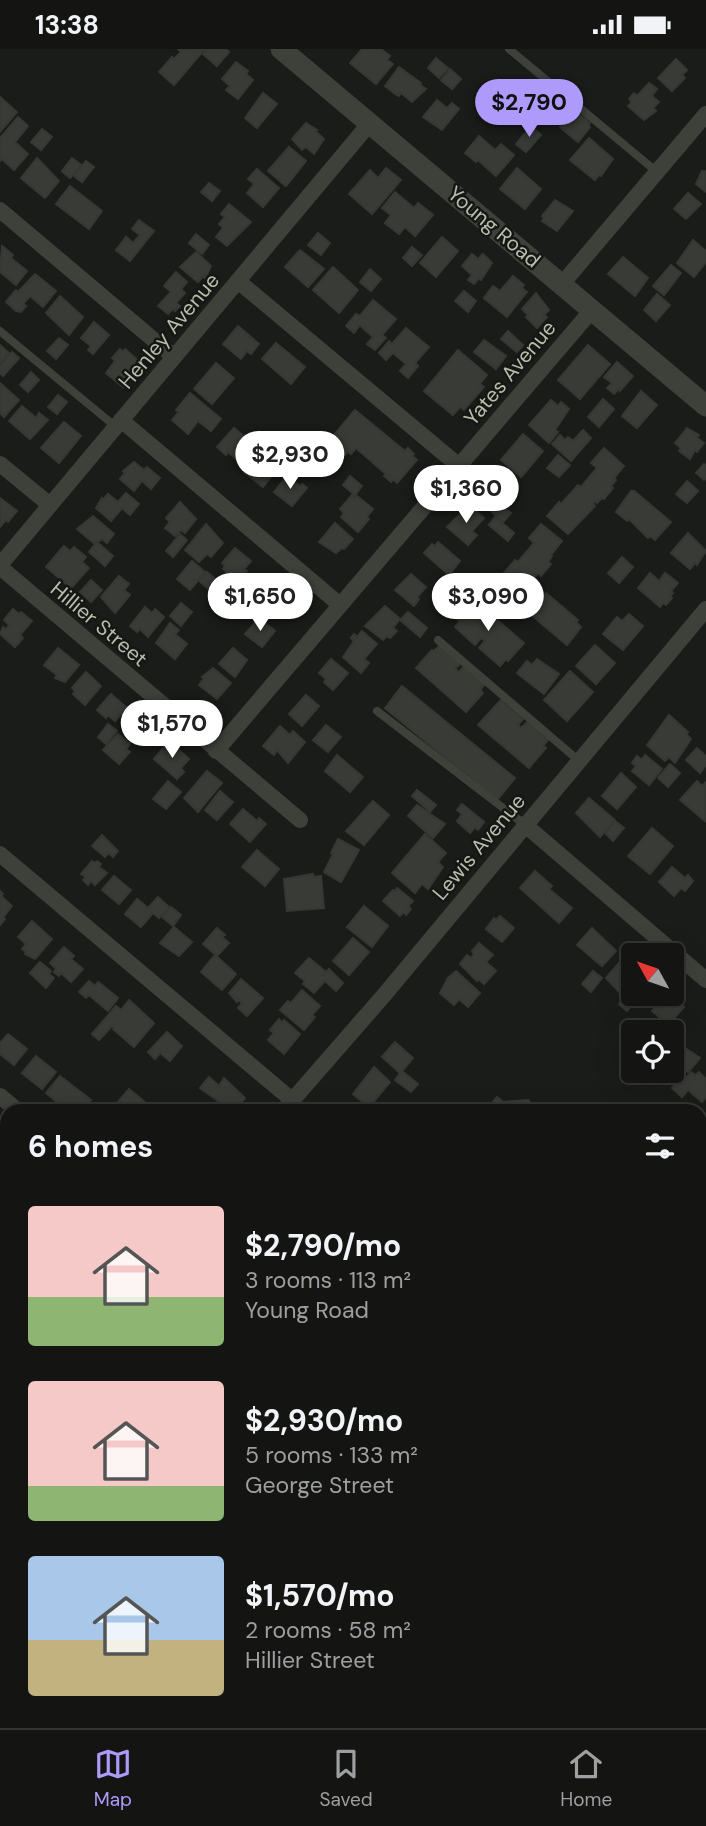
<!DOCTYPE html>
<html lang="en">
<head>
<meta charset="utf-8">
<style>
  :root { --surface:#141513; --page:#212221; --text:#f1f3f6; --muted:#9d9fa0; --line:#333433; --accent:#ae9afa }
  body { margin:0; font-family:"DM Sans",sans-serif; background:var(--page); color:var(--text); height:100vh; display:flex; flex-direction:column; font-size:26px; white-space:nowrap }
  * { box-sizing:border-box; margin:0 }
  p { font-size:23px; color:var(--muted) }
  .icon { flex:none; width:38px; height:38px; fill:none; stroke:currentColor; stroke-width:2; stroke-linecap:round; stroke-linejoin:round }
  .map { position:relative; flex:1; overflow:hidden }
  .side { position:absolute; left:0px; top:1055px; width:707px; height:625px; display:flex; flex-direction:column; background:var(--surface); border-radius:21px 21px 0 0; box-shadow:0 7px 28px #0002,0 0 0 2px var(--line) }
  .side>* { flex:none }
  .needle { width:46px; rotate:310deg }
  .controls { position:absolute; left:621px; top:894px; display:grid; gap:14px }
  .controls a { display:grid; place-items:center; width:63px; height:63px; border-radius:7px; background:var(--surface); box-shadow:0 7px 28px #0002,0 0 0 2px var(--line); font-size:35px }
  .price { position:absolute; translate:-50% -60px; padding:0 16px; border-radius:24px; background:#fff; color:#222; font-size:23px; line-height:46px; filter:drop-shadow(0 2px 4px #0008) }
  .price::after { content:''; position:absolute; left:50%; top:42px; width:21px; height:16px; margin-left:-10px; background:inherit; clip-path:polygon(0 0,100% 0,50% 100%) }
  .price.on { background:var(--accent); color:#111 }
  ul { padding:0; list-style:none }
  li { display:flex; align-items:center; gap:21px; height:175px; padding:0 28px }
  li span { display:grid; place-items:center; flex:none; width:196px; height:140px; border-radius:7px; color:#555 }
  li>.icon { margin-inline-start:auto }
  span .icon { width:84px; height:84px; fill:#fffc; stroke-width:1 }
  li b { font-size:30px }
  h2 { display:flex; justify-content:space-between; align-items:center; height:84px; padding:0 28px; font-size:30px }
  .status { display:flex; justify-content:space-between; align-items:center; height:49px; padding:0 35px; background:var(--surface); direction:ltr }
  .status svg { height:19px; fill:currentColor }
  .tabs { display:flex; justify-content:space-around; align-items:center; height:98px; border-top:2px solid var(--line); background:var(--surface); font-size:19px; color:var(--muted) }
  .tabs a { display:grid; justify-items:center; gap:4px }
  .tabs .on { color:var(--accent) }
  .map>svg:first-child { display:block }
</style>
</head>
<body>
<div class="status"><b>13:38</b><svg viewBox="0 0 49 12"><path d="M0 12V9h3v3zM5 12V6h3v6zM10 12V3h3v9zM15 12V0h3v12zM26 1h20v11H26zM47 4h2v5h-2z"/></svg></div>
<div class="map">
<svg width="706" height="1679" viewBox="0 0 706 1679">
  <rect width="100%" height="100%" fill="#1a1c19"/>
  <g fill="#393b36" stroke="#353833" stroke-width="2">
    <polygon points="178,0 204,1 174,36 159,23 172,8 174,10 181,3"/>
    <polygon points="207,0 226,0 229,3 217,17 203,5"/>
    <polygon points="362,0 381,0 390,7 387,11 393,15 376,35 350,14"/>
    <polygon points="436,9 448,19 439,29 428,19"/>
    <polygon points="676,10 687,21 682,26 685,29 672,42 658,29"/>
    <polygon points="236,13 248,22 246,25 253,31 238,50 226,41 230,37 222,30"/>
    <polygon points="399,18 421,34 420,36 426,40 412,53 401,44 399,47 395,45 385,37"/>
    <polygon points="450,20 461,30 452,40 441,31"/>
    <polygon points="649,34 657,40 652,47 659,53 653,59 656,62 644,71 628,57 632,53 629,50 634,44 637,47"/>
    <polygon points="263,44 277,55 257,79 245,69"/>
    <polygon points="0,48 17,63 0,83"/>
    <polygon points="437,51 447,59 452,54 459,60 442,81 423,68"/>
    <polygon points="574,61 590,74 588,76 590,78 578,93 560,78"/>
    <polygon points="18,68 28,77 15,93 28,105 14,121 2,110 0,112 0,89"/>
    <polygon points="306,74 317,81 315,82 324,90 314,105 306,98 302,101 292,90"/>
    <polygon points="531,77 541,86 526,103 516,95"/>
    <polygon points="42,80 52,88 41,101 31,93"/>
    <polygon points="479,87 495,101 501,95 514,106 496,127 478,111 476,113 465,104"/>
    <polygon points="589,89 613,110 601,127 599,126 595,131 570,111"/>
    <polygon points="289,98 306,112 286,137 268,122"/>
    <polygon points="37,109 59,132 45,149 21,129"/>
    <polygon points="72,109 81,116 70,129 62,122"/>
    <polygon points="86,112 94,118 82,133 74,127"/>
    <polygon points="386,119 401,131 372,165 349,145 370,121 378,129"/>
    <polygon points="517,119 541,140 525,160 500,140"/>
    <polygon points="257,120 279,139 263,158 247,144 254,135 248,130"/>
    <polygon points="702,122 705,123 706,122 706,143 696,135"/>
    <polygon points="209,134 220,142 212,152 201,143"/>
    <polygon points="70,137 102,162 89,180 56,155"/>
    <polygon points="395,143 414,159 418,154 433,166 415,187 405,178 399,185 385,174 391,166 382,159"/>
    <polygon points="688,144 701,155 686,170 674,160"/>
    <polygon points="555,151 573,162 557,182 542,172 544,169 542,167"/>
    <polygon points="229,155 251,173 227,197 216,188 223,179 219,175 225,168 221,165"/>
    <polygon points="139,171 154,182 130,212 116,201 126,188 133,194 140,186 132,180"/>
    <polygon points="318,184 330,194 321,206 308,196"/>
    <polygon points="196,185 209,196 202,205 189,194"/>
    <polygon points="442,188 458,202 436,228 420,214"/>
    <polygon points="693,191 706,202 706,213 694,228 677,214"/>
    <polygon points="2,197 13,206 11,209 27,222 16,236 0,223"/>
    <polygon points="412,198 422,206 412,217 403,209"/>
    <polygon points="300,201 324,220 308,238 285,218"/>
    <polygon points="196,203 211,217 205,229 203,227 198,233 180,218"/>
    <polygon points="472,205 478,210 483,205 492,214 481,231 479,229 474,235 468,231 472,226 462,217"/>
    <polygon points="623,208 648,229 635,247 608,225"/>
    <polygon points="671,216 681,224 664,246 653,237"/>
    <polygon points="333,218 358,241 339,264 313,241"/>
    <polygon points="370,220 381,230 371,242 360,233"/>
    <polygon points="176,223 187,233 181,240 185,244 176,254 180,257 175,262 173,260 168,265 158,257 171,243 164,237"/>
    <polygon points="35,225 56,242 43,258 30,247 23,255 26,257 21,263 16,262 6,253 16,241 18,243"/>
    <polygon points="513,227 524,236 522,239 527,243 507,268 484,249 493,237 500,242"/>
    <polygon points="464,242 476,252 468,263 455,252"/>
    <polygon points="536,244 549,261 544,266 547,268 537,279 526,268 528,266 522,260"/>
    <polygon points="657,245 670,256 656,272 644,261"/>
    <polygon points="60,247 83,268 69,286 46,264"/>
    <polygon points="373,251 396,270 382,286 386,289 375,301 367,295 373,288 365,281 360,276 354,284 346,277 356,265 360,267"/>
    <polygon points="94,273 109,286 93,305 88,301 91,297 81,289"/>
    <polygon points="238,277 259,295 251,305 247,302 241,310 223,295"/>
    <polygon points="406,279 429,298 415,314 418,317 408,329 400,322 406,315 393,304 386,311 379,304 389,292 392,295"/>
    <polygon points="508,282 523,296 517,303 501,290"/>
    <polygon points="59,289 68,296 56,310 47,302"/>
    <polygon points="484,291 506,307 496,320 474,303"/>
    <polygon points="276,294 305,318 291,335 262,310"/>
    <polygon points="0,296 9,304 0,314"/>
    <polygon points="588,296 610,315 580,350 558,331"/>
    <polygon points="120,300 123,303 125,300 142,315 123,338 106,324 115,312 112,309"/>
    <polygon points="458,301 487,326 480,335 484,338 464,361 460,358 453,366 424,342"/>
    <polygon points="12,303 19,309 3,327 0,324 0,317"/>
    <polygon points="617,313 633,327 620,342 619,340 614,345 607,339 612,334 604,328"/>
    <polygon points="216,314 234,329 212,355 194,340"/>
    <polygon points="31,323 39,331 28,343 20,336"/>
    <polygon points="0,334 19,351 4,368 0,364"/>
    <polygon points="641,342 657,356 637,379 622,367"/>
    <polygon points="190,344 221,370 211,382 198,372 188,385 172,371 179,363 176,361"/>
    <polygon points="58,346 67,353 57,365 48,358"/>
    <polygon points="603,350 614,360 599,378 588,368"/>
    <polygon points="551,351 558,357 561,353 569,360 555,381 558,383 549,394 529,376"/>
    <polygon points="22,357 36,369 39,364 48,371 30,390 9,372"/>
    <polygon points="355,361 405,402 408,399 414,405 412,407 417,411 397,434 393,430 391,433 384,427 386,425 356,399 351,405 348,403 345,406 329,392"/>
    <polygon points="64,373 81,387 59,414 41,399"/>
    <polygon points="234,379 246,389 249,386 256,392 238,412 228,403 226,406 217,398"/>
    <polygon points="687,379 699,386 697,389 704,394 697,403 695,401 690,410 679,402 681,399 675,394"/>
    <polygon points="583,381 591,389 571,412 552,395 560,386 565,391 568,388 573,392"/>
    <polygon points="523,385 543,402 521,428 501,411"/>
    <polygon points="304,388 311,394 291,417 284,410"/>
    <polygon points="604,399 624,417 614,429 616,431 611,437 613,439 604,450 602,449 597,454 595,452 593,455 595,457 568,485 547,467 559,453 561,455 578,436 581,438 597,419 591,414"/>
    <polygon points="261,403 279,418 263,438 244,423"/>
    <polygon points="558,406 570,416 559,428 547,419"/>
    <polygon points="134,413 144,421 147,418 160,429 151,440 142,432 134,442 120,430 125,424 123,422"/>
    <polygon points="704,415 706,416 706,429 704,431 696,424"/>
    <polygon points="497,417 516,433 499,453 480,437"/>
    <polygon points="287,427 300,437 302,435 307,439 292,457 274,443"/>
    <polygon points="350,427 362,437 355,446 343,436"/>
    <polygon points="687,432 698,442 687,454 676,445"/>
    <polygon points="631,442 634,442 671,473 655,491 650,487 648,489 629,470 627,472 616,463"/>
    <polygon points="126,444 139,455 130,466 122,459 111,472 96,459 102,449 103,451 108,445 118,453"/>
    <polygon points="352,446 355,449 357,447 373,460 367,468 369,470 358,483 341,468 344,464 340,460"/>
    <polygon points="0,449 17,462 8,473 6,471 0,478"/>
    <polygon points="493,450 511,464 503,473 486,458"/>
    <polygon points="180,453 196,470 185,484 181,481 175,487 165,479 170,473 166,469"/>
    <polygon points="469,456 484,469 472,482 477,486 468,496 447,478"/>
    <polygon points="93,467 114,485 107,494 102,490 95,495 77,480"/>
    <polygon points="495,468 514,484 508,492 489,476"/>
    <polygon points="335,474 353,490 344,500 342,499 336,504 319,493"/>
    <polygon points="206,475 223,494 211,508 207,505 199,513 185,501"/>
    <polygon points="541,475 562,492 551,506 552,507 548,513 551,515 541,527 538,524 534,529 532,527 528,531 531,533 505,562 482,543 495,528 498,531 515,511 518,513 534,494 529,489"/>
    <polygon points="688,484 706,502 697,516 695,514 690,520 671,504"/>
    <polygon points="180,485 187,491 173,508 166,502"/>
    <polygon points="97,493 113,507 105,517 89,503"/>
    <polygon points="438,493 460,512 449,526 424,504 432,495 435,497"/>
    <polygon points="64,497 70,502 74,498 86,508 82,513 89,519 71,539 46,518"/>
    <polygon points="235,499 251,512 244,520 247,522 241,530 236,525 232,528 223,520 225,516 222,514"/>
    <polygon points="622,508 633,518 619,534 608,524"/>
    <polygon points="192,512 205,523 190,541 177,530"/>
    <polygon points="207,523 219,533 211,542 199,532"/>
    <polygon points="650,524 659,532 665,524 678,534 671,542 673,544 670,547 672,549 666,556 663,554 660,558 638,539"/>
    <polygon points="411,525 426,538 417,548 419,550 414,557 395,541"/>
    <polygon points="119,527 129,535 124,541 130,546 115,564 101,548"/>
    <polygon points="259,527 270,537 261,547 250,538"/>
    <polygon points="279,528 303,549 288,566 264,546"/>
    <polygon points="91,531 102,541 91,553 80,543"/>
    <polygon points="546,544 578,571 576,573 581,578 567,596 530,565 532,563 529,561 536,553 538,555"/>
    <polygon points="474,551 524,594 508,612 506,610 500,617 479,599 485,592 481,589 475,596 455,578 460,572 457,570"/>
    <polygon points="181,554 192,563 181,577 170,567"/>
    <polygon points="385,557 400,570 393,579 397,582 390,589 387,587 383,591 365,577"/>
    <polygon points="145,558 152,564 155,560 164,568 148,588 140,580 137,583 130,577"/>
    <polygon points="13,560 19,565 21,563 32,572 20,586 23,589 15,598 0,585 3,578 6,580 9,576 4,571"/>
    <polygon points="408,563 427,579 420,588 400,571"/>
    <polygon points="629,565 643,577 623,601 603,585 617,568 622,572"/>
    <polygon points="259,569 275,582 262,598 245,585"/>
    <polygon points="170,574 179,581 175,585 187,595 175,610 156,594"/>
    <polygon points="362,582 377,595 364,610 369,614 361,624 343,608 354,592 351,589 354,585 357,588"/>
    <polygon points="440,596 461,614 455,620 459,623 464,617 485,635 480,641 483,644 466,663 416,619 432,601 434,602"/>
    <polygon points="595,596 615,614 596,635 576,617"/>
    <polygon points="58,599 79,616 65,633 55,629 57,626 44,616"/>
    <polygon points="233,599 247,611 235,628 219,615"/>
    <polygon points="331,610 348,624 333,641 324,633 326,630 319,624"/>
    <polygon points="537,610 559,625 544,645 517,624 527,612 532,616"/>
    <polygon points="213,619 231,634 217,650 199,636 204,629 202,628"/>
    <polygon points="570,622 593,643 567,672 544,651"/>
    <polygon points="86,623 101,637 85,656 73,645 75,642 72,639"/>
    <polygon points="402,637 515,729 497,751 385,659"/>
    <polygon points="111,645 127,659 115,672 108,666 106,669 97,661"/>
    <polygon points="306,646 319,657 302,677 289,665"/>
    <polygon points="501,651 523,670 518,676 521,679 527,673 548,691 543,697 546,699 529,719 478,676"/>
    <polygon points="669,666 688,683 686,685 691,690 675,714 669,708 665,712 647,696"/>
    <polygon points="108,675 117,682 106,695 98,688"/>
    <polygon points="326,676 341,688 328,703 313,691"/>
    <polygon points="280,677 290,686 293,682 305,693 288,714 277,701 274,706 263,697"/>
    <polygon points="118,685 130,695 126,700 130,703 119,715 103,701"/>
    <polygon points="169,692 189,710 181,719 184,723 177,730 154,710"/>
    <polygon points="697,699 706,707 706,716 700,724 686,711"/>
    <polygon points="337,706 363,728 350,743 325,722"/>
    <polygon points="645,706 662,720 649,736 632,722 636,717 632,714 637,707 642,711"/>
    <polygon points="670,715 680,724 668,738 658,729"/>
    <polygon points="207,722 222,734 198,763 184,749"/>
    <polygon points="621,724 636,738 617,760 602,747"/>
    <polygon points="168,732 181,743 166,760 153,750"/>
    <polygon points="697,732 702,737 706,733 705,772 680,751"/>
    <polygon points="417,741 436,756 430,763 412,747"/>
    <polygon points="220,742 233,753 217,771 205,761"/>
    <polygon points="589,749 615,771 600,788 576,764"/>
    <polygon points="373,752 389,766 364,796 346,782"/>
    <polygon points="462,755 484,773 478,781 475,778 470,784 457,772 462,765 457,761"/>
    <polygon points="417,756 445,775 433,789 408,767"/>
    <polygon points="243,760 257,772 259,769 266,775 250,793 230,775"/>
    <polygon points="615,772 624,779 613,792 605,784"/>
    <polygon points="652,779 673,797 650,825 628,807"/>
    <polygon points="425,785 446,804 438,813 443,818 428,840 422,835 415,844 392,824"/>
    <polygon points="102,786 118,802 113,808 109,804 105,808 92,797"/>
    <polygon points="338,790 359,801 341,833 324,823 333,805 331,804"/>
    <polygon points="257,801 279,820 265,837 242,818"/>
    <polygon points="92,812 95,814 97,812 101,815 99,818 107,824 95,836 91,832 88,836 83,831 86,828 81,825"/>
    <polygon points="672,818 685,829 688,826 693,832 685,842 681,839 674,847 659,833"/>
    <polygon points="535,822 552,837 549,840 572,859 559,874 520,839"/>
    <polygon points="313,825 314,828 321,827 324,859 287,862 284,830"/>
    <polygon points="114,827 131,841 119,855 102,841"/>
    <polygon points="397,839 413,852 408,857 411,860 406,866 404,863 400,867 383,852 393,841 395,842"/>
    <polygon points="0,842 3,845 1,847 12,857 3,868 5,870 0,876"/>
    <polygon points="158,848 169,858 159,869 153,864 141,878 125,865 137,850 148,859"/>
    <polygon points="364,857 388,877 372,898 347,878"/>
    <polygon points="171,858 181,866 173,877 162,868"/>
    <polygon points="500,867 514,879 502,893 486,880 494,869 496,871"/>
    <polygon points="32,872 52,890 35,910 25,905 26,903 22,900 26,895 18,888"/>
    <polygon points="174,878 192,893 179,907 160,894"/>
    <polygon points="217,879 225,886 222,888 229,894 217,907 203,895"/>
    <polygon points="592,879 616,902 602,917 577,896"/>
    <polygon points="353,889 369,903 349,926 333,912"/>
    <polygon points="479,894 493,906 486,913 496,922 484,935 478,930 477,932 460,915 467,906 471,909 474,905 472,902"/>
    <polygon points="64,898 74,907 71,910 83,920 71,933 61,924 59,927 54,923 56,920 50,914"/>
    <polygon points="215,906 236,925 222,941 201,923"/>
    <polygon points="624,908 634,915 634,940 629,938 622,946 606,929"/>
    <polygon points="309,909 326,923 329,920 343,934 336,942 325,932 314,944 303,935 305,932 295,924"/>
    <polygon points="40,913 51,922 49,925 54,929 46,939 30,924"/>
    <polygon points="456,922 480,944 468,958 459,950 454,956 440,944 448,929"/>
    <polygon points="593,922 602,929 591,943 582,935"/>
    <polygon points="241,930 263,949 247,967 238,959 242,954 239,951 237,953 229,944"/>
    <polygon points="89,932 95,937 98,933 118,949 108,962 89,946 86,949 79,943"/>
    <polygon points="302,941 320,957 312,966 315,968 304,981 280,961 288,952 291,954"/>
    <polygon points="630,941 638,948 627,962 619,955"/>
    <polygon points="660,945 669,945 676,949 684,958 668,976 652,962 657,956 653,953"/>
    <polygon points="129,951 154,974 134,998 113,980 114,978 113,976 99,991 92,985 116,957 121,961"/>
    <polygon points="279,970 282,974 284,971 300,985 284,1005 268,991 274,984 270,981"/>
    <polygon points="167,983 182,997 170,1012 160,1004 155,1010 148,1003"/>
    <polygon points="8,985 27,1000 14,1016 0,1005 0,994"/>
    <polygon points="395,993 413,1009 402,1022 418,1035 411,1043 395,1031 400,1024 382,1008"/>
    <polygon points="676,993 700,1009 688,1023 672,1010 672,998"/>
    <polygon points="36,1007 56,1023 42,1040 22,1024"/>
    <polygon points="374,1018 390,1033 369,1058 353,1045"/>
    <polygon points="691,1023 695,1026 699,1023 706,1030 706,1048 702,1053 688,1041 682,1048 672,1039 678,1032 681,1035"/>
    <polygon points="60,1027 91,1051 82,1062 68,1062 46,1044"/>
    <polygon points="209,1028 219,1037 224,1029 245,1049 234,1062 227,1062 219,1056 221,1054 200,1039"/>
    <polygon points="129,1040 147,1055 142,1062 127,1062 117,1054"/>
    <polygon points="497,1048 503,1053 528,1051 540,1062 463,1062 468,1056 492,1054"/>
    <polygon points="6,1092 7,1093 7,1133 0,1127 0,1100"/>
    <polygon points="6,1191 7,1205 1,1212 0,1199"/>
    <polygon points="700,1192 706,1197 706,1209 701,1214"/>
    <polygon points="700,1224 706,1229 706,1243 700,1238"/>
    <polygon points="7,1231 7,1271 0,1267 0,1240"/>
    <polygon points="701,1300 706,1305 706,1321 703,1324 700,1322"/>
    <polygon points="703,1368 706,1371 706,1401 704,1403 700,1400 700,1371"/>
    <polygon points="0,1464 7,1469 7,1514 2,1520 0,1518"/>
    <polygon points="706,1503 706,1544 700,1530 700,1510 703,1509 701,1505"/>
    <polygon points="38,1673 53,1673 60,1679 35,1679"/>
    <polygon points="146,1673 172,1673 167,1679 153,1679"/>
    <polygon points="275,1673 316,1673 321,1677 270,1679"/>
    <polygon points="658,1673 685,1673 686,1676 679,1679 667,1679 665,1674 659,1676"/>
  </g>
  <g fill="none" stroke-linecap="round" stroke-linejoin="round">
    <g stroke="#3e413a" stroke-width="8">
      <polyline points="509,0 657,123"/>
      <polyline points="0,282 116,378"/>
      <polyline points="438,591 578,711"/>
      <polyline points="377,662 524,775"/>
      <polyline points="0,1219 7,1211"/>
      <polyline points="700,1285 706,1278"/>
    </g>
    <g stroke="#3e413a" stroke-width="16">
      <polyline points="0,161 174,308"/>
      <polyline points="238,232 459,417"/>
      <polyline points="562,235 706,65"/>
      <polyline points="121,371 339,555"/>
      <polyline points="0,415 50,456"/>
      <polyline points="0,516 370,74"/>
      <polyline points="0,518 300,771"/>
      <polyline points="216,702 592,261"/>
      <polyline points="524,775 706,931"/>
      <polyline points="0,805 292,1051"/>
      <polyline points="0,1047 18,1062"/>
      <polyline points="283,1062 385,945 706,560"/>
      <polyline points="700,1114 706,1107"/>
      <polyline points="0,1316 7,1322"/>
      <polyline points="0,1396 7,1388"/>
      <polyline points="700,1462 706,1455"/>
      <polyline points="700,1616 706,1630"/>
      <polyline points="0,1665 7,1656"/>
      <polyline points="418,1673 425,1679"/>
      <polyline points="223,1679 228,1673"/>
      <polyline points="511,1679 516,1673"/>
    </g>
    <polyline stroke="#3e413a" stroke-width="21" points="281,0 706,357"/>
  </g>
  <g text-anchor="middle" dominant-baseline="central" stroke-width="5" stroke-linejoin="round" paint-order="stroke">
    <g font-size="21" fill="#b8bcab" stroke="#151714">
      <text transform="translate(494 178) rotate(40)">Young Road</text>
      <text transform="translate(169 282) rotate(-50)">Henley Avenue</text>
      <text transform="translate(510 324) rotate(-50)">Yates Avenue</text>
      <text transform="translate(99 575) rotate(40)">Hillier Street</text>
      <text transform="translate(479 798) rotate(-50)">Lewis Avenue</text>
    </g>
  </g>
</svg>
<div class="controls">
<a><svg class="needle" viewBox="-14 -14 28 28"><path d="M0-13l5 13h-10z" fill="#e53935"/><path d="M0 13l5-13h-10z" fill="#9d9fa0"/></svg></a>
<a><svg class="icon" aria-label="locate" viewBox="0 0 24 24"><circle cx="12" cy="12" r="6"/><path d="M12 2v4M12 18v4M2 12h4M18 12h4"/></svg></a>
</div>
<b class="price on" style="left:529px;top:90px">$2,790</b>
<b class="price" style="left:290px;top:442px">$2,930</b>
<b class="price" style="left:466px;top:476px">$1,360</b>
<b class="price" style="left:260px;top:584px">$1,650</b>
<b class="price" style="left:488px;top:584px">$3,090</b>
<b class="price" style="left:172px;top:711px">$1,570</b>
<section class="side">
<h2>6 homes<svg class="icon" aria-label="filters" viewBox="0 0 24 24"><path d="M4 7h16M4 17h16"/><circle cx="9" cy="7" r="2"/><circle cx="15" cy="17" r="2"/></svg></h2>
<ul>
<li><span style="background:linear-gradient(#f6c9c9 65%,#8fb573 0)"><svg class="icon" aria-label="home" viewBox="0 0 24 24"><path d="M3 11l9-7 9 7M6 9v11h12V9"/></svg></span><div><b>$2,790/mo</b><p>3 rooms · 113 m²</p><p>Young Road</p></div></li>
<li><span style="background:linear-gradient(#f6c9c9 75%,#8fb573 0)"><svg class="icon" aria-label="home" viewBox="0 0 24 24"><path d="M3 11l9-7 9 7M6 9v11h12V9"/></svg></span><div><b>$2,930/mo</b><p>5 rooms · 133 m²</p><p>George Street</p></div></li>
<li><span style="background:linear-gradient(#a9c7e8 60%,#c2b280 0)"><svg class="icon" aria-label="home" viewBox="0 0 24 24"><path d="M3 11l9-7 9 7M6 9v11h12V9"/></svg></span><div><b>$1,570/mo</b><p>2 rooms · 58 m²</p><p>Hillier Street</p></div></li>
</ul>
</section>
</div>
<nav class="tabs">
<a class="on"><svg class="icon" aria-label="map" viewBox="0 0 24 24"><path d="M3 6l6-2 6 2 6-2v14l-6 2-6-2-6 2zM9 4v14M15 6v14"/></svg>Map</a>
<a><svg class="icon" aria-label="saved" viewBox="0 0 24 24"><path d="M7 4h10v16l-5-4-5 4z"/></svg>Saved</a>
<a><svg class="icon" aria-label="home" viewBox="0 0 24 24"><path d="M3 11l9-7 9 7M6 9v11h12V9"/></svg>Home</a>
</nav>
</body>
</html>
